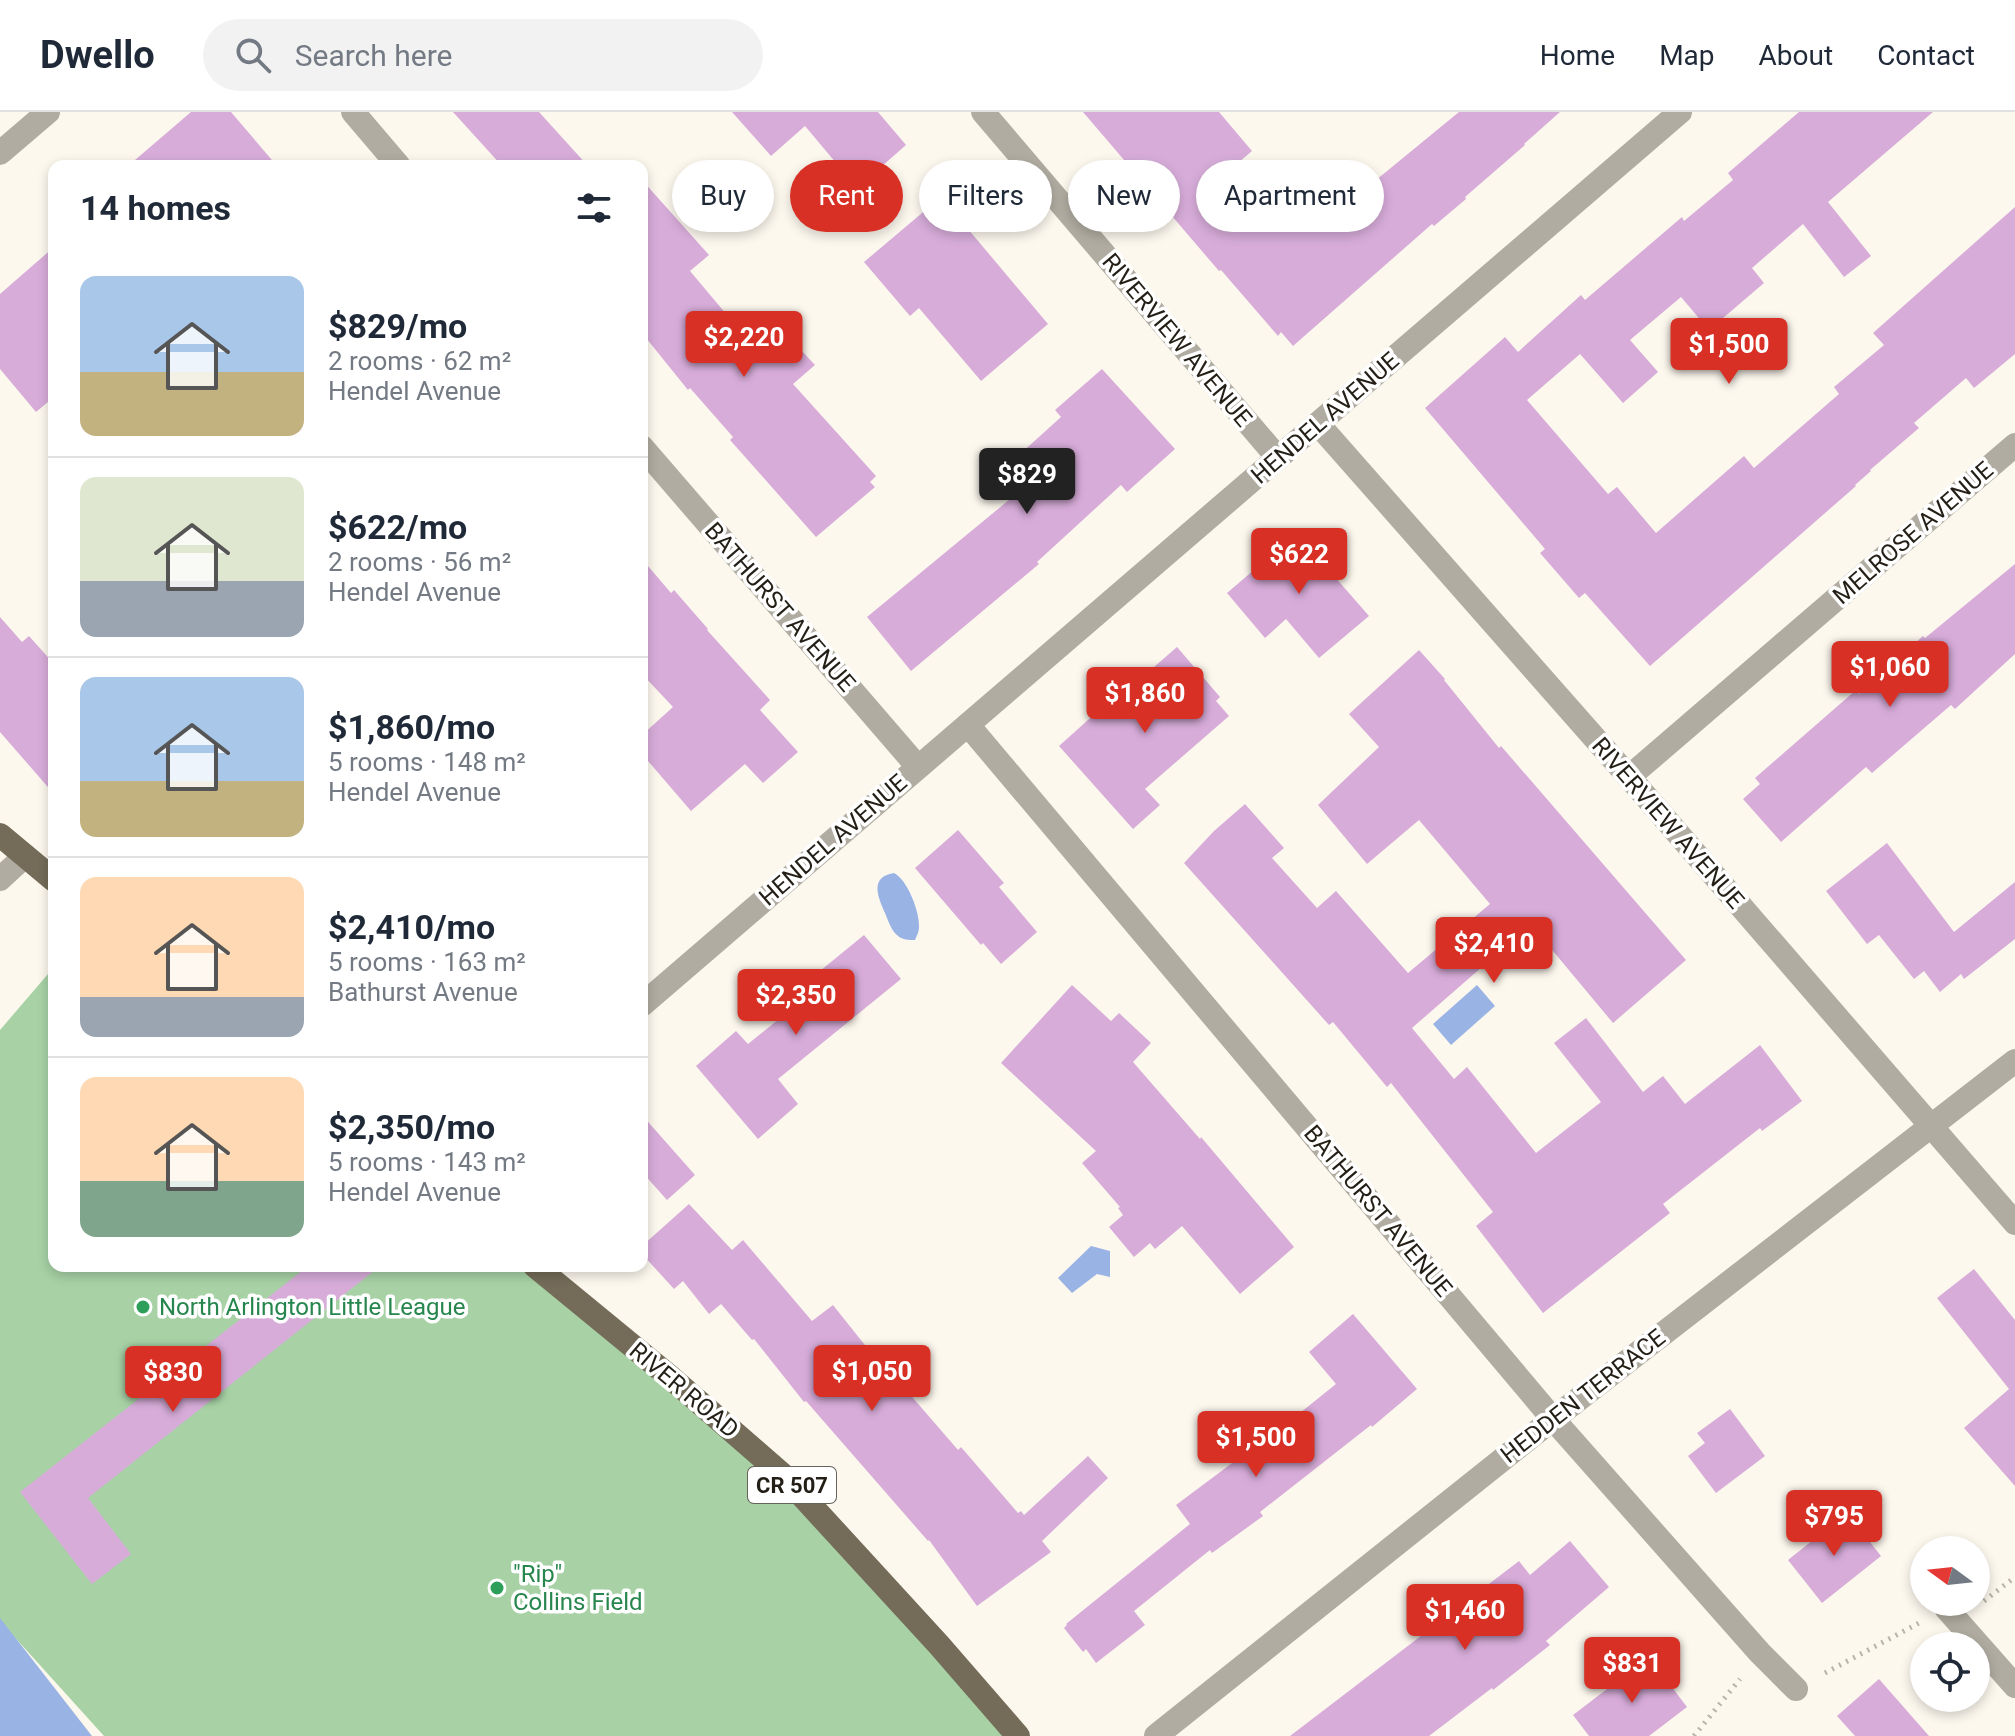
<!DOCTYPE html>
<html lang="en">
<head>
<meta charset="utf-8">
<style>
  :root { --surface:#fff; --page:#f2f2f3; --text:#1f2937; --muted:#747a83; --line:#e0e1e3; --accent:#d93025 }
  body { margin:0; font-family:Roboto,sans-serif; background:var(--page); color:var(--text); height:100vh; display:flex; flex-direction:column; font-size:30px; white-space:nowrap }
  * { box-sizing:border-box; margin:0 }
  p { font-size:26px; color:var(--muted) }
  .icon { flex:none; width:44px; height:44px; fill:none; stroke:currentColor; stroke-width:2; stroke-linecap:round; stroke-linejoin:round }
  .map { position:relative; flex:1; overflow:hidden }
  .drawer { position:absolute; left:48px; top:48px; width:600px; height:1112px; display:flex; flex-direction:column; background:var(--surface); border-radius:16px; box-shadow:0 4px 12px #0003 }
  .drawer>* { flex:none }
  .top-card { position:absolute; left:672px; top:48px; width:760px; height:72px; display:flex; gap:16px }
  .needle { width:52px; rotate:285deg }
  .buttons { position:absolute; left:1910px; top:1424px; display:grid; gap:16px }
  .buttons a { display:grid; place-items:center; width:80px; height:80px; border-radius:50%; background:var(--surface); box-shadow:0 4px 12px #0003; font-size:40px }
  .price { position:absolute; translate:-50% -68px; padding:0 18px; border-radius:8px; background:var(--accent); color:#fff; font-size:26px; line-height:52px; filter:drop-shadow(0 2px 4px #0008) }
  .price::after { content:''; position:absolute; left:50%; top:48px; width:24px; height:18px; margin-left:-12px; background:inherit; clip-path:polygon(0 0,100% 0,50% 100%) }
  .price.selected { background:#222; color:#fff }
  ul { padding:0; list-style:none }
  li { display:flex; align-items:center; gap:24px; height:200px; padding:0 32px }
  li+li { border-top:2px solid var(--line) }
  li span { display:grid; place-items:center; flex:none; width:224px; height:160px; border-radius:16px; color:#555 }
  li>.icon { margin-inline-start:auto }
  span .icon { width:96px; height:96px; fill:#fffc; stroke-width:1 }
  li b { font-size:34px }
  h2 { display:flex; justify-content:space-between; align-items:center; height:96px; padding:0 32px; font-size:34px }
  .tag { padding:0 28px; border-radius:36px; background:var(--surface); box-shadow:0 4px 12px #0003; font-size:28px; line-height:72px }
  .tag.selected { background:var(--accent); color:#fff }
  header { display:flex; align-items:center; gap:48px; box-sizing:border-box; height:112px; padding:0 40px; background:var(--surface); border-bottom:2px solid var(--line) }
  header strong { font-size:38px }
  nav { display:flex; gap:44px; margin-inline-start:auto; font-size:28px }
  .search { width:560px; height:72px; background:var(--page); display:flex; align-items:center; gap:20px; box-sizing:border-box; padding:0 28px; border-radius:44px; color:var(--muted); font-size:30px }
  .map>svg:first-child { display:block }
</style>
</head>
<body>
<header>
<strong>Dwello</strong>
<div class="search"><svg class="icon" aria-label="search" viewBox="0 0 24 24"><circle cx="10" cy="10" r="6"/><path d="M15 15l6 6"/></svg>Search here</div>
<nav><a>Home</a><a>Map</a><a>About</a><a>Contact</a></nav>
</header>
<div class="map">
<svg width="2015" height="1624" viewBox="0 0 2015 1624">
  <rect width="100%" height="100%" fill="#fdf8ee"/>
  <polygon fill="#a8d2a6" points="54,855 54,1154 535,1154 784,1364 1018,1624 104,1624 0,1509 0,918"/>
  <g fill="#9ab3e5">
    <path d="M894 761C907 767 920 800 919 815 919 820 917 823 915 828 909 828 902 828 897 823 891 818 888 808 885 801 878 785 869 765 894 761Z"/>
    <polygon points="1477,873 1495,894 1451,933 1433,912"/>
    <polygon points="1091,1134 1110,1139 1110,1165 1097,1162 1072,1181 1058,1166"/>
    <polygon points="0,1506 92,1624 0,1624"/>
  </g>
  <g fill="#d7acd9">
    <polygon points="191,0 231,0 277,54 128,54"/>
    <polygon points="453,0 539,0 588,54 502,54"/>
    <polygon points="732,0 878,0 906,33 857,76 805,14 771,44"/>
    <polygon points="1083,0 1219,0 1252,39 1225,62 1266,111 1331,52 1359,82 1459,0 1560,0 1524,32 1525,33 1465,85 1466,87 1434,114 1432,112 1293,234 1281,220 1278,224 1221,158 1219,159"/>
    <polygon points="1799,0 1933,0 1828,90 1871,144 1844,165 1803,112 1752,156 1764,171 1709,218 1681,185 1630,228 1658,260 1623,291 1580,242 1527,288 1608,382 1617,375 1656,421 1744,344 1754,356 1839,282 1834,275 1884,233 1873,221 2015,95 2015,242 1974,276 1966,266 1914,311 1919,316 1870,358 1871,359 1855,373 1856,374 1650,554 1585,481 1579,486 1540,441 1545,437 1425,296 1505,225 1518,240 1581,183 1585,188 1682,105 1684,109 1733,68 1728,61"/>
    <polygon points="642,68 709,143 690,159 748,228 772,207 815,253 793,272 876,364 870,370 875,375 816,425 730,328 733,325 690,276 688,278 642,221"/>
    <polygon points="941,85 1048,212 981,269 919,196 910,204 864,150"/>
    <polygon points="54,135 54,285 36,300 0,257 0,182"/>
    <polygon points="1102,257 1175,337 1127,380 1121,373 1037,450 1039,452 911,559 867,505 1015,383 997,363 1061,305 1055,298"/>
    <polygon points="1302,417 1340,461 1335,465 1369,504 1319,546 1286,507 1265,526 1227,481"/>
    <polygon points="642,447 671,481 674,478 708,517 707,518 770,588 760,598 798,640 763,671 745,652 691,699 642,642 642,623 673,595 642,562"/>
    <polygon points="2015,452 2015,542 1955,597 1951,593 1872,661 1866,655 1781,730 1743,687 1760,672 1755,666 1856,578 1859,582 1923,524 1925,526"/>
    <polygon points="0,505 22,530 29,524 54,552 54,682 0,620"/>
    <polygon points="1177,535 1220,585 1216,589 1229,604 1145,677 1160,693 1133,717 1059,634 1098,599 1100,602"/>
    <polygon points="1419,538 1445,567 1444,568 1499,636 1501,634 1686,848 1613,911 1533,815 1490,848 1412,916 1454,967 1467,955 1536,1041 1601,990 1554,931 1586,906 1643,980 1663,964 1685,992 1760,933 1802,989 1762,1019 1760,1016 1663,1092 1670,1101 1543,1201 1476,1114 1493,1100 1391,971 1387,975 1333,910 1329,913 1184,751 1214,719 1245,692 1284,736 1272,746 1317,796 1336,779 1408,861 1490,792 1419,708 1367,752 1318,693 1379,635 1349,602"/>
    <polygon points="958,718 1004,771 999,775 1037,820 1001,852 983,831 981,833 915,756"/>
    <polygon points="1887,731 1954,820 2015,770 2015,827 1964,867 1961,862 1940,880 1924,859 1914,867 1879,823 1867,832 1826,779"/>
    <polygon points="864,823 901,867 778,967 798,992 758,1027 696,954 736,919 748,932 816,877 809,868"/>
    <polygon points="1072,873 1111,909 1119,901 1151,931 1133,950 1200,1027 1201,1025 1294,1135 1240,1182 1182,1114 1155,1137 1150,1131 1134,1145 1109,1115 1123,1103 1118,1096 1120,1095 1082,1051 1096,1039 1001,951"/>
    <polygon points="642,1003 695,1063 667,1088 642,1060"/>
    <polygon points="689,1092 732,1138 743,1128 812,1209 833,1193 880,1252 882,1250 958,1338 961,1335 1018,1401 1021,1399 1024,1403 1088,1344 1108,1366 1042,1429 1051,1440 977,1494 929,1428 928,1429 806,1289 804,1290 754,1227 752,1228 721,1192 709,1202 683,1169 674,1177 642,1142 642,1134"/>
    <polygon points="308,1154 380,1154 88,1386 131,1442 92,1472 20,1380"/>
    <polygon points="1974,1157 2015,1208 2015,1374 1964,1316 2009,1277 1937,1186"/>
    <polygon points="1353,1202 1417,1277 1372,1315 1371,1313 1260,1400 1263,1404 1212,1441 1210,1438 1134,1499 1145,1513 1096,1551 1086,1537 1083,1540 1064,1516 1067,1513 1066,1512 1190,1412 1176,1393 1279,1316 1280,1317 1336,1272 1309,1240"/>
    <polygon points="1730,1297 1765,1344 1716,1381 1688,1344 1705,1331 1697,1321"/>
    <polygon points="1847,1401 1881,1444 1822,1491 1788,1448"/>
    <polygon points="1570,1429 1609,1475 1546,1529 1550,1533 1493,1578 1492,1576 1429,1624 1290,1624 1519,1449 1530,1463"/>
    <polygon points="1649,1545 1687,1595 1649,1624 1589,1624 1573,1603"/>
    <polygon points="1879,1567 1929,1624 1855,1624 1837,1604"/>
  </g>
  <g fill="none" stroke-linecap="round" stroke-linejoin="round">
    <g stroke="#b9b4aa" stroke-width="5" stroke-dasharray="2 6" stroke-linecap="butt">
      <polyline points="1984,1489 2015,1465"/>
      <polyline points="1825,1561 1919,1511"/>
      <polyline points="1694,1624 1740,1567"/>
    </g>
    <g stroke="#b0aca1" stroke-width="24">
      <polyline points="353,0 399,54"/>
      <polyline points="983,0 1278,346"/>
      <polyline points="0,41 48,0"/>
      <polyline points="1318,312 1629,665 2015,1111"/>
      <polyline points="642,335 918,655"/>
      <polyline points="968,613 1553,1307 1760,1541 1796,1577"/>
      <polyline points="1629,665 2015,333"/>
      <polyline points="0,767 25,744"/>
      <polyline points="642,893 1680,0"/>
      <polyline points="1946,1496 2015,1574"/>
      <polyline points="1156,1624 1553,1307 2015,949"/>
    </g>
    <g stroke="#746c59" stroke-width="24">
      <polyline points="0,723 54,768"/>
      <polyline points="535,1154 669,1264 784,1364 939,1533 1018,1624"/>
    </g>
  </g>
  <g fill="#2e9e5b" stroke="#fff" stroke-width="3">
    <circle cx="143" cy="1195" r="8"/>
    <circle cx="497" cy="1476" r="8"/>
  </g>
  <g text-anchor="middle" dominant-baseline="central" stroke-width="7" stroke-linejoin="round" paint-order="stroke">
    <rect fill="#fff" stroke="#66625c" stroke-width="2" x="748" y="1355" width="88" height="36" rx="6"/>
    <g font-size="22" font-weight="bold" fill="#241f16">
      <text x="792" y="1373">CR 507</text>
    </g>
    <g font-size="24" fill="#241f16" stroke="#fff">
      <text transform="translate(1177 228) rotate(50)">RIVERVIEW AVENUE</text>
      <text transform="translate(1325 306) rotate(-41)">HENDEL AVENUE</text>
      <text transform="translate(1913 421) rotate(-41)">MELROSE AVENUE</text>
      <text transform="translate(780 495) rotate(49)">BATHURST AVENUE</text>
      <text transform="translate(1668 711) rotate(49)">RIVERVIEW AVENUE</text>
      <text transform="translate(833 728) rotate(-41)">HENDEL AVENUE</text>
      <text transform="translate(1378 1099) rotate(50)">BATHURST AVENUE</text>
      <text transform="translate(684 1278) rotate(40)">RIVER ROAD</text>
      <text transform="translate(1583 1284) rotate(-38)">HEDDEN TERRACE</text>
    </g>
    <g font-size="24" fill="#27864d" stroke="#fff" text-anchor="start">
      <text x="159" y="1195">North Arlington Little League</text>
      <text x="513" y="1462">"Rip"<tspan x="513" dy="28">Collins Field</tspan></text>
    </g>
  </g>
</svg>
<div class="buttons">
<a><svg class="needle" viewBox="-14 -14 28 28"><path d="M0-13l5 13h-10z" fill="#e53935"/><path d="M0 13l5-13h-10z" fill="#747a83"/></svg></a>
<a><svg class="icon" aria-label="locate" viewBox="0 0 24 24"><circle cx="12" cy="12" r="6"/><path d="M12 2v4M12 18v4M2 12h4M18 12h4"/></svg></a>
</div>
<b class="price" style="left:744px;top:267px">$2,220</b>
<b class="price" style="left:1729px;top:274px">$1,500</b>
<b class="price selected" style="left:1027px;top:404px">$829</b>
<b class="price" style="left:1299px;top:484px">$622</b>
<b class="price" style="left:1890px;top:597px">$1,060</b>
<b class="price" style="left:1145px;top:623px">$1,860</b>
<b class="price" style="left:1494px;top:873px">$2,410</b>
<b class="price" style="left:796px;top:925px">$2,350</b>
<b class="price" style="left:872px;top:1301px">$1,050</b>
<b class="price" style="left:173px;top:1302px">$830</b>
<b class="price" style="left:1256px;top:1367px">$1,500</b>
<b class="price" style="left:1834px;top:1446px">$795</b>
<b class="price" style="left:1465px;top:1540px">$1,460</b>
<b class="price" style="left:1632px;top:1593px">$831</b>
<div class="top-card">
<a class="tag">Buy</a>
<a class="tag selected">Rent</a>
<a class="tag">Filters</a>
<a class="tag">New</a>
<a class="tag">Apartment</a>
</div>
<section class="drawer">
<h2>14 homes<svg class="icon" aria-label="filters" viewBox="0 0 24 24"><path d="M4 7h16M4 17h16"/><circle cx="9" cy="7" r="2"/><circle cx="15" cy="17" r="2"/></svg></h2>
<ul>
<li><span style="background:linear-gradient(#a9c7e8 60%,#c2b280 0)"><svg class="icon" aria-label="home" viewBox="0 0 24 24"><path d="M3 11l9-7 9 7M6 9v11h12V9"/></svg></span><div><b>$829/mo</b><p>2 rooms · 62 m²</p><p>Hendel Avenue</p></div></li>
<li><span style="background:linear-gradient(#dfe7d0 65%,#9aa5b1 0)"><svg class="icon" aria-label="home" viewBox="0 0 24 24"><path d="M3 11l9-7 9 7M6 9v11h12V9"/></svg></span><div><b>$622/mo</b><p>2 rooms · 56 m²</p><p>Hendel Avenue</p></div></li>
<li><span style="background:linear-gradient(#a9c7e8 65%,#c2b280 0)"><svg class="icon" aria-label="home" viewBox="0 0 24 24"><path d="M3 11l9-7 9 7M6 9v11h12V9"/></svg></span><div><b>$1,860/mo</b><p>5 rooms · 148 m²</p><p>Hendel Avenue</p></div></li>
<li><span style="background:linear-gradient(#ffd9b3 75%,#9aa5b1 0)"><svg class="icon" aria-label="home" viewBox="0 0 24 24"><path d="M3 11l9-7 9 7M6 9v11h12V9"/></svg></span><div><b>$2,410/mo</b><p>5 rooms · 163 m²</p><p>Bathurst Avenue</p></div></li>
<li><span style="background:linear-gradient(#ffd9b3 65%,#7fa58c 0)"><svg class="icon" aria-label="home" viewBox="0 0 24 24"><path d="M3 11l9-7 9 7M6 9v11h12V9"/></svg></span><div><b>$2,350/mo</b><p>5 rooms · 143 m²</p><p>Hendel Avenue</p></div></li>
</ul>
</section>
</div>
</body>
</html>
